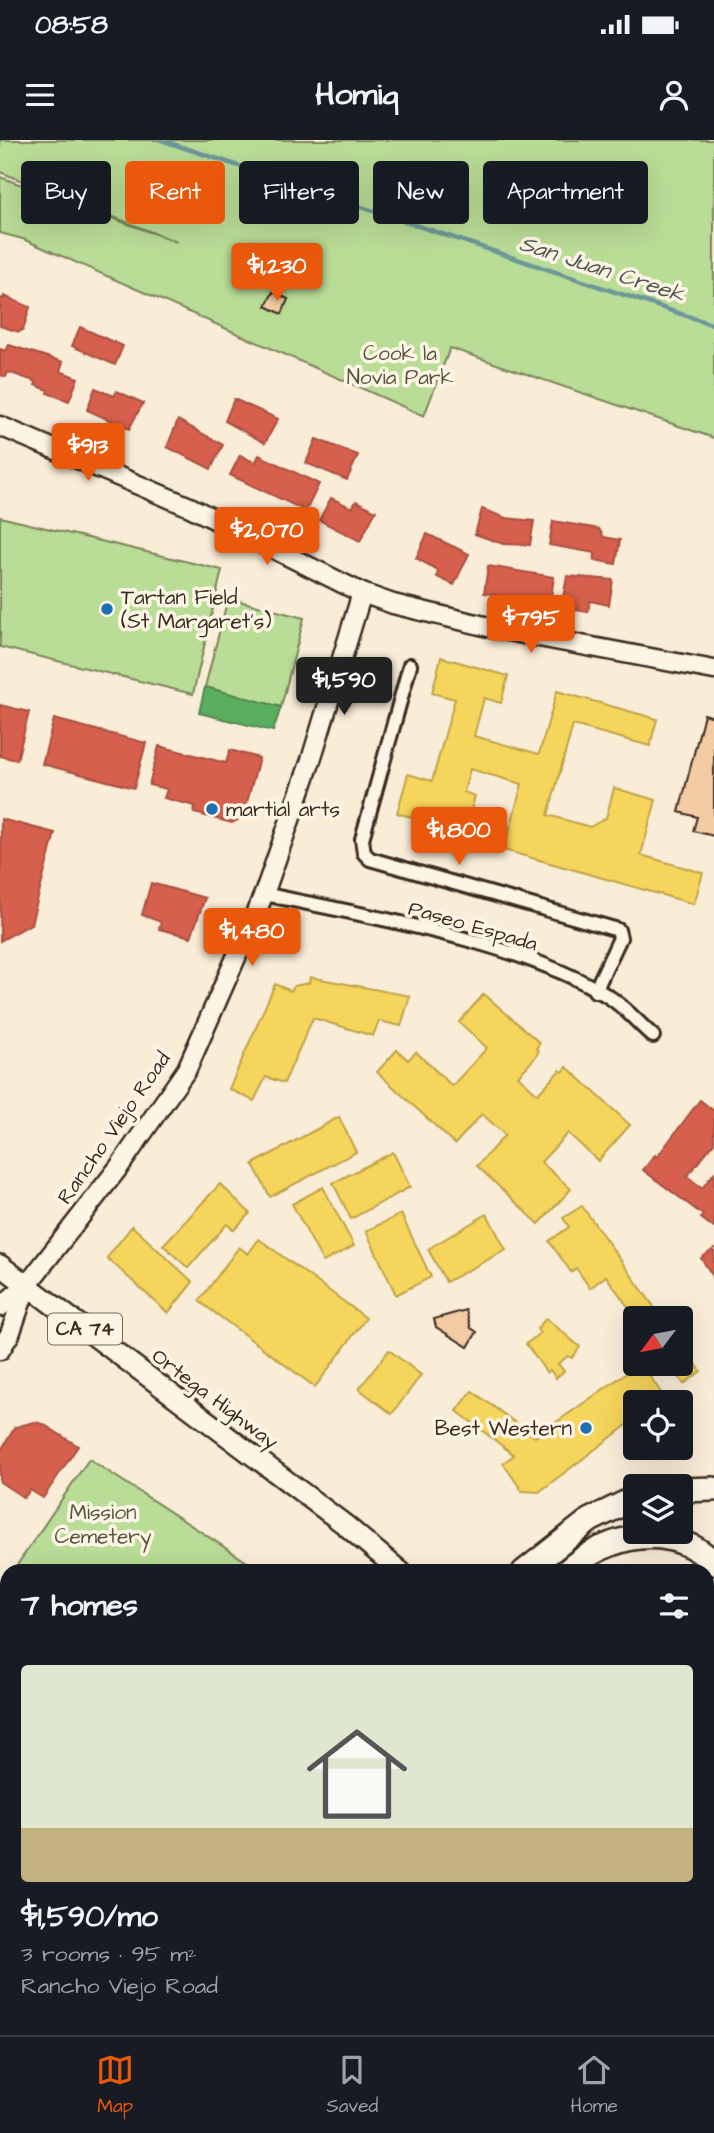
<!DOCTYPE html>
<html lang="en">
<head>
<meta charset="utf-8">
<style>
  :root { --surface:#171b24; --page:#242831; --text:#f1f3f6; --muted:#9ea1a6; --line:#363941; --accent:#ea580c }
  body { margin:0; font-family:"Architects Daughter",sans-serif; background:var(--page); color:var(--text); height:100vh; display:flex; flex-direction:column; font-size:26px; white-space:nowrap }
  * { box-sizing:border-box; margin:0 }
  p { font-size:23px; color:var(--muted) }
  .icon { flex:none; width:38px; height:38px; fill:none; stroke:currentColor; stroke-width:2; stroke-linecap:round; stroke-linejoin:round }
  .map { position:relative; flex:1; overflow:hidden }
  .side { position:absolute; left:0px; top:1424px; width:714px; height:471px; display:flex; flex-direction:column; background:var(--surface); border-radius:21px 21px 0 0; box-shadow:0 7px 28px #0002 }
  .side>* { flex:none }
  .hud { position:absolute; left:21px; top:21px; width:672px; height:63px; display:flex; gap:14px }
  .needle { width:46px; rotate:238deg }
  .buttons { position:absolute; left:623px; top:1166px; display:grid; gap:14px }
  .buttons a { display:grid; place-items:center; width:70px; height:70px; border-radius:7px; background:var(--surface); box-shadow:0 7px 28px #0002; font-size:35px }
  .price { position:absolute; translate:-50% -60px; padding:0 16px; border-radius:7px; background:var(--accent); color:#fff; font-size:23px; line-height:46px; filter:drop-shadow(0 2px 4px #0008) }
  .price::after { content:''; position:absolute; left:50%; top:42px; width:21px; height:16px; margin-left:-10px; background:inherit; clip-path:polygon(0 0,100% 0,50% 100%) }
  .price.active { background:#222; color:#fff }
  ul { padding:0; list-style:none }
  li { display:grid; align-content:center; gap:14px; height:371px; padding:0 21px }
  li+li { border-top:2px solid var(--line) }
  li span { display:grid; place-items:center; height:217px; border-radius:7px; color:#555 }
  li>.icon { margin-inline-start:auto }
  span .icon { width:126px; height:126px; fill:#fffc; stroke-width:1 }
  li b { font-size:30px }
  h2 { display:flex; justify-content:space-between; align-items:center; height:84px; padding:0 21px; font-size:30px }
  .pill { padding:0 24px; border-radius:7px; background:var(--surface); box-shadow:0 7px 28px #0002; font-size:24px; line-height:63px }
  .pill.active { background:var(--accent); color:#fff }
  .status { display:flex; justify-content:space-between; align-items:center; height:49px; padding:0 35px; background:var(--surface); direction:ltr }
  .status svg { height:19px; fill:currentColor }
  header { display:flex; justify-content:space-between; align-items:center; height:91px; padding:0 21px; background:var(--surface); font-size:32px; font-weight:700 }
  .tab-bar { display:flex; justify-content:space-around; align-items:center; height:98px; border-top:2px solid var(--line); background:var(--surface); font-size:19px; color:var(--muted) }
  .tab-bar a { display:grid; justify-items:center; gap:4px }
  .tab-bar .active { color:var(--accent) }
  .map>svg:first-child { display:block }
</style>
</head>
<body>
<div class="status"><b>08:58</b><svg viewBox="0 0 49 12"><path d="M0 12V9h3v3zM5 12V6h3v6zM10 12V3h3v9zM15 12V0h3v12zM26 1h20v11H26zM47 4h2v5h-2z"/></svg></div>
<header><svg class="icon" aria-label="menu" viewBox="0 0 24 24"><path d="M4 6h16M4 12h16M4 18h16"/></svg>Homiq<svg class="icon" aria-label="person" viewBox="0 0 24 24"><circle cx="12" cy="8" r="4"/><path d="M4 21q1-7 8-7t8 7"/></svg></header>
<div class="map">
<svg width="714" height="1895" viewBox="0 0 714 1895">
  <rect width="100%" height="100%" fill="#faedd8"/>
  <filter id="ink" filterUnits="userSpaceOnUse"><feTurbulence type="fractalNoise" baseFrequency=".0143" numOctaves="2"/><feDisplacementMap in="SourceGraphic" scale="14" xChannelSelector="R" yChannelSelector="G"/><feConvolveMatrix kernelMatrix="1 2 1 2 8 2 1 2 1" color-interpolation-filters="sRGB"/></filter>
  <g filter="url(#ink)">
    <g fill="#b9dc96" stroke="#7a835a" stroke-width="2">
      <polygon points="0,0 714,0 714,298 450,208 424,276 23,99 0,93 0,37 177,102 0,32"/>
      <polygon points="0,377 222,430 193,554 0,507"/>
      <polygon points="228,458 304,478 281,567 205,547"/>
      <polygon points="89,1319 261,1431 13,1431"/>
    </g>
    <g fill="#f6d55c" stroke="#bea249" stroke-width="2">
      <polygon points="441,517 508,536 501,563 484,558 474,596 539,614 557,551 657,579 650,606 573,585 548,675 590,687 606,678 614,648 656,660 641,715 703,733 694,764 504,710 522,644 470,629 464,652 475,656 465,692 397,673 408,634 432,641 455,559 432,553"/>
      <polygon points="310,837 410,856 401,886 379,881 373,896 313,878 284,943 266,937 254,961 229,949 275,844 291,851 294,846 309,843"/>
      <polygon points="484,854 540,903 536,908 539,911 534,919 518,936 531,948 538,954 560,930 563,932 567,927 630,985 598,1021 568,993 541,1022 571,1049 539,1084 477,1026 505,995 482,974 455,1004 377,932 397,910 408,920 416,912 452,946 487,908 459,882"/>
      <polygon points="339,977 356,1012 270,1057 253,1024"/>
      <polygon points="393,1012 410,1047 351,1079 333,1043"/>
      <polygon points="220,1044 250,1073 234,1090 227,1084 188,1128 163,1105"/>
      <polygon points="323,1047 354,1106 323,1122 292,1064"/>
      <polygon points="582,1066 662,1178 636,1178 606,1136 590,1148 576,1128 571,1132 549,1101 569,1087 563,1078"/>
      <polygon points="401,1074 431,1137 396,1155 366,1091"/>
      <polygon points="487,1074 506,1110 446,1142 428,1109"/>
      <polygon points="132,1086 193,1142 168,1173 107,1118"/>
      <polygon points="259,1099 366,1178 315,1247 199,1161 239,1107 248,1114"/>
      <polygon points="546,1178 580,1207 572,1218 568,1216 558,1224 564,1231 556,1238 550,1230 547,1233 526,1204 540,1193 537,1189"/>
      <polygon points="681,1203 701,1231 684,1244 669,1223 681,1223"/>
      <polygon points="389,1210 421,1235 392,1274 359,1249"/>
      <polygon points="641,1223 664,1257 658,1262 635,1262 635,1279 539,1352 522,1351 503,1323 514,1315 457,1271 472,1251 535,1297"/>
    </g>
    <g fill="#d6604d" stroke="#a8503f" stroke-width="2">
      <polygon points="4,156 30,167 23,190 19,192 0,186 0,158 4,159"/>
      <polygon points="80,187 123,206 115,225 72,206"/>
      <polygon points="9,205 63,222 60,231 78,238 69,261 47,253 48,250 35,245 37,242 8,232 6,237 0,235 0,209 6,211"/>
      <polygon points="95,248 114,256 117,251 143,263 129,289 87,270"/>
      <polygon points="234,259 278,279 265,303 225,281"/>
      <polygon points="178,280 223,305 211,329 167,307"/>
      <polygon points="316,299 358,315 347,340 306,323"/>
      <polygon points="240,315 255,323 259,315 319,344 306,371 230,335"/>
      <polygon points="331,358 352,368 356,361 376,371 360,401 319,380"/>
      <polygon points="482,369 506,378 534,381 530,405 503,404 475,394"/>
      <polygon points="553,381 599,389 604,397 620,400 616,424 594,420 595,413 549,405"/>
      <polygon points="427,394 469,414 454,445 437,437 438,430 416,418"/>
      <polygon points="488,426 554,437 550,464 484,453"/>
      <polygon points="567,436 613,440 609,465 590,461 588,472 570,469 571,465 562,463"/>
      <polygon points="0,565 29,572 17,620 0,616"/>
      <polygon points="54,579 146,603 134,648 42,624"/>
      <polygon points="159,606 226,623 230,610 259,618 243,677 232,683 194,673 195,666 164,658 167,649 149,645"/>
      <polygon points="1,679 55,693 31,784 0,801"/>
      <polygon points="151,743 205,758 191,797 159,789 161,782 142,775"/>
      <polygon points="700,960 714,971 714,1003 687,1036 702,1048 714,1033 714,1088 701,1078 703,1075 643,1030 655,1015 657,1017"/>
      <polygon points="714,1109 714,1138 701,1118"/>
      <polygon points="34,1282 43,1284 78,1306 43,1358 30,1350 24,1358 0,1342 0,1312 15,1287"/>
      <polygon points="0,1519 7,1525 7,1584 0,1578"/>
      <polygon points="7,1643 7,1725 0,1730 0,1648"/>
    </g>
    <polygon fill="#5aae61" stroke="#51864d" stroke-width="2" points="205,547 281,567 273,591 199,573"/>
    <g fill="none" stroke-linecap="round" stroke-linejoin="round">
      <g stroke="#6d9798" stroke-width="4.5">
        <polyline points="161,0 714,185"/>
        <polyline points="707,1880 714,1872"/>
        <polyline points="697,1895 700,1888"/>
      </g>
    </g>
    <g fill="#f3cca3" stroke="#3b2a1e" stroke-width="2">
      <polygon points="273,152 288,159 282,174 266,166"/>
      <polygon points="704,574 714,577 714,696 693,691 697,677 679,672"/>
      <polygon points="466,1170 471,1188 477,1192 468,1207 436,1187 434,1179"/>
      <polygon points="63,1888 195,1888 190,1895 68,1895"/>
    </g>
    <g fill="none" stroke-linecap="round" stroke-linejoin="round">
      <defs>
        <g id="street">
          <polyline points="410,525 362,699 364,713 370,719 618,790 620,798 595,851"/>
          <path d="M264 754C366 776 521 801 609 857 625 867 639 884 653 896"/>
          <polyline points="0,1827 7,1822"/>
        </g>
        <g id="secondary">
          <polyline points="0,286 190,367 362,453 393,464 497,489 714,530"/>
          <polyline points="0,1167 27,1145 119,1027 187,929 264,754 311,620 362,453"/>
          <polyline points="0,1210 10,1194 27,1145"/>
        </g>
        <g id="primary">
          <polyline points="0,1125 344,1384 401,1432"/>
          <polyline points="707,1671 714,1676"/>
        </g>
        <g id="highway">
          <polyline points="681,1350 714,1349"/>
          <polyline points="524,1432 590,1380 635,1358"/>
          <path d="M566 1432C609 1394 670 1380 714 1423"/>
          <polyline points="707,1560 714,1552"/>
          <polyline points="707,1619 714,1613"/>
          <polyline points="707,1694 714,1689"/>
          <polyline points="707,1799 714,1794"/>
          <polyline points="305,1895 311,1888"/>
          <polyline points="366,1895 371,1888"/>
          <polyline points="392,1895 399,1888"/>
          <polyline points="483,1895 490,1888"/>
          <polyline points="574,1895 583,1888"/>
        </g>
      </defs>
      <use href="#street" stroke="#3b2a1e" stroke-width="18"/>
      <use href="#secondary" stroke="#3b2a1e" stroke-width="23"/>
      <use href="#primary" stroke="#3b2a1e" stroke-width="24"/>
      <use href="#highway" stroke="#3b2a1e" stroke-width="28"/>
      <use href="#street" stroke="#fcf5e5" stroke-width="12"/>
      <use href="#secondary" stroke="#fcf5e5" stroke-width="18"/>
      <use href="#primary" stroke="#fcf5e5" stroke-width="19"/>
      <use href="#highway" stroke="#fcf5e5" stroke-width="23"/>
    </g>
  </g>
  <g fill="#1f6fb2" stroke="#fcf5e5" stroke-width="2.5">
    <circle cx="107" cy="469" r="7"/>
    <circle cx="212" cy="669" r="7"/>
    <circle cx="586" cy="1288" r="7"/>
  </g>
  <g text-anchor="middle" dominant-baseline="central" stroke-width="7" stroke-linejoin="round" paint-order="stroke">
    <rect fill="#fcf5e5" stroke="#75675a" stroke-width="2" x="48" y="1173.5" width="74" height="31" rx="5"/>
    <g font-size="19" font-weight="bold" fill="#3b2a1e">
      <text x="85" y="1189">CA 74</text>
    </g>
    <g font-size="21" fill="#5a563c" stroke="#fcf5e5">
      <text x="400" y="213">Cook la<tspan x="400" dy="24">Novia Park</tspan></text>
      <text x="103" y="1372">Mission<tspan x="103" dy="24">Cemetery</tspan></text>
    </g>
    <g font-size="21" fill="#3b2a1e" stroke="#fcf5e5" text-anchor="start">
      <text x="121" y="457">Tartan Field<tspan x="121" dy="24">(St Margaret's)</tspan></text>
      <text x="226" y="669">martial arts</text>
      <text x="572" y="1288" text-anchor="end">Best Western</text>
    </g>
    <g font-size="21" fill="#3b2a1e" stroke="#fcf5e5">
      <text transform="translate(473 786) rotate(16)">Paseo Espada</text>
      <text transform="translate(114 988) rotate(-55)">Rancho Viejo Road</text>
      <text transform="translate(215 1259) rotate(37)">Ortega Highway</text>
    </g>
    <g font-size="23" font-style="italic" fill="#505851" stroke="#fcf5e5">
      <text transform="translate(602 129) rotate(18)">San Juan Creek</text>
    </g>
  </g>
</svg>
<div class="buttons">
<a><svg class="needle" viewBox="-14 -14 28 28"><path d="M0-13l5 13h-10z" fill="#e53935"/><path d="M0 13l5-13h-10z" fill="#9ea1a6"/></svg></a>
<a><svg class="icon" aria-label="locate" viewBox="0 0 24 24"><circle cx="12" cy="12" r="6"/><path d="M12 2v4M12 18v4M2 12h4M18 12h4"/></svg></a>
<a><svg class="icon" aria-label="layers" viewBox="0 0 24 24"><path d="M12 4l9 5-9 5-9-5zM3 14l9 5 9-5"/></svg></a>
</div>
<b class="price" style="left:277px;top:163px">$1,230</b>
<b class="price" style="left:88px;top:343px">$913</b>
<b class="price" style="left:267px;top:427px">$2,070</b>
<b class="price" style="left:531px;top:515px">$795</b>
<b class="price active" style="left:344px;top:577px">$1,590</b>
<b class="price" style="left:459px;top:727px">$1,800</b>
<b class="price" style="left:252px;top:828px">$1,480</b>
<div class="hud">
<a class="pill">Buy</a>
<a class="pill active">Rent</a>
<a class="pill">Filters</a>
<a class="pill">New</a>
<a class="pill">Apartment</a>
</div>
<section class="side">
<h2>7 homes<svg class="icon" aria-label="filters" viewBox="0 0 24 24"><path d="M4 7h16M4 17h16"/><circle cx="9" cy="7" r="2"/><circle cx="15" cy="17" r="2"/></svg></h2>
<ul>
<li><span style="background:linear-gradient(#dfe7d0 75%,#c2b280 0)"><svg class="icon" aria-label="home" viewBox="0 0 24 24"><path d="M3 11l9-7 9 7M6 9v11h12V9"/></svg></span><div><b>$1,590/mo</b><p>3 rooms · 95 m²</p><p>Rancho Viejo Road</p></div></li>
</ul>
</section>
</div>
<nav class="tab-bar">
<a class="active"><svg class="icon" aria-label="map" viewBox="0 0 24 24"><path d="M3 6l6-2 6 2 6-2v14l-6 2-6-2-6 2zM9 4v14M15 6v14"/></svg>Map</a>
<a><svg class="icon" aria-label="saved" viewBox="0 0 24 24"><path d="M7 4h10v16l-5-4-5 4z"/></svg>Saved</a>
<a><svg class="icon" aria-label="home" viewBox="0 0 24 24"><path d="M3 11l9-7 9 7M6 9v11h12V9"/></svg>Home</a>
</nav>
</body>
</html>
